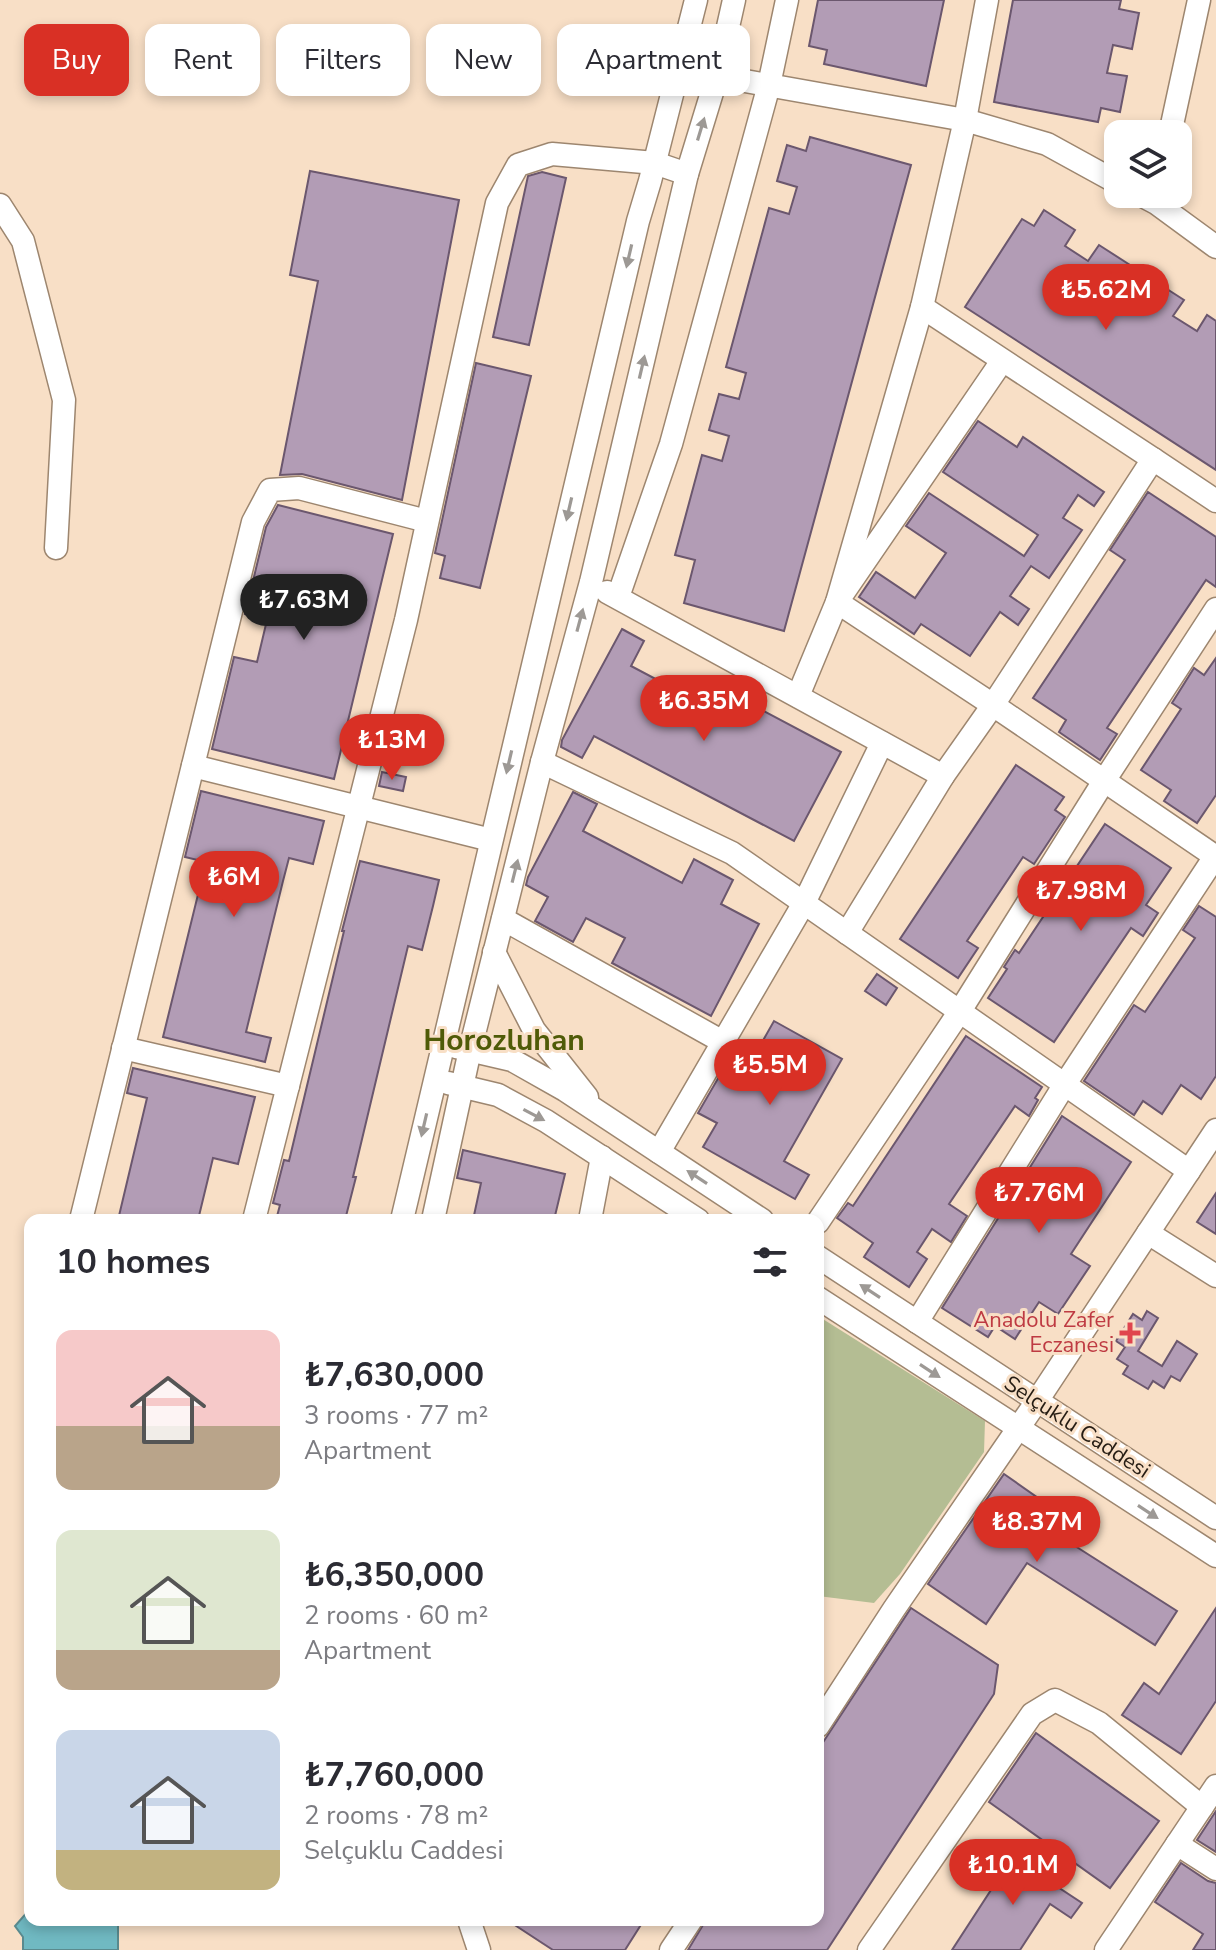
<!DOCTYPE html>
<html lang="en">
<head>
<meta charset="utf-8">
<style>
  :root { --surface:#fff; --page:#f2f2f3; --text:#2b2b33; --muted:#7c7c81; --accent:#d93025 }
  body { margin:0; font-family:"Nunito Sans",sans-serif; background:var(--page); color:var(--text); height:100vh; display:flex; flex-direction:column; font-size:30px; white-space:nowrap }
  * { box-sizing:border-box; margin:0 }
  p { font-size:26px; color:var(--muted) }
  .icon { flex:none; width:44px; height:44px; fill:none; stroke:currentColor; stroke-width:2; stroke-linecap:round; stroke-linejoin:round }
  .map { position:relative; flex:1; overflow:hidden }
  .drawer { position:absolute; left:24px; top:1214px; width:800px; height:712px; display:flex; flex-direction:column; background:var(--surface); border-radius:16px; box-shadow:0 4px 12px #0003 }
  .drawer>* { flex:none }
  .hud { position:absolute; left:24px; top:24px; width:800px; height:72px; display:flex; gap:16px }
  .fabs { position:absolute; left:1104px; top:120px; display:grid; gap:16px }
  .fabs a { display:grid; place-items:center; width:88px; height:88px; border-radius:16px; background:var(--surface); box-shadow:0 4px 12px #0003; font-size:40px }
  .price { position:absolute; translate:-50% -68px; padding:0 18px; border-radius:28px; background:var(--accent); color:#fff; font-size:26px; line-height:52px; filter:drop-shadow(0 2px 4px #0008) }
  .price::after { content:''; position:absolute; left:50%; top:48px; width:24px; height:18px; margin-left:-12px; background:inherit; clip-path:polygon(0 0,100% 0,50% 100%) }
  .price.active { background:#222; color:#fff }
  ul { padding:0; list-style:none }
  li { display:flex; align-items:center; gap:24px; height:200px; padding:0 32px }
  li span { display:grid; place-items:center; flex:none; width:224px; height:160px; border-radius:16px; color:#555 }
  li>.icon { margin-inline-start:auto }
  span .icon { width:96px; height:96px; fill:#fffc; stroke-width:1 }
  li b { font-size:34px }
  h2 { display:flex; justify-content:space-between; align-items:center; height:96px; padding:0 32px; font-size:34px }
  .tag { padding:0 28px; border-radius:16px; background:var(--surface); box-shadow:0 4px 12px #0003; font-size:28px; line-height:72px }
  .tag.active { background:var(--accent); color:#fff }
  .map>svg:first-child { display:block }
</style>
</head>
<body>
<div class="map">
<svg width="1216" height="1950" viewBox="0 0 1216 1950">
  <rect width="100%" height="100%" fill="#f8dfc6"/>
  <polygon fill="#b4bd93" points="818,1316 985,1421 984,1452 900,1574 874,1603 818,1596"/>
  <polygon fill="#70b9c2" stroke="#5a8a8e" stroke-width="2" points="30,1909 30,1920 118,1920 118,1950 23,1950 23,1937 15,1926"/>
  <g fill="#b29cb5" stroke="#6b576e" stroke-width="2">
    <polygon points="818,0 944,0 926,86 824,64 827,50 809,46"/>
    <polygon points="1013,0 1121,0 1119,9 1139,13 1132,49 1113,45 1107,73 1127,76 1120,112 1101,108 1098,122 994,102"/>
    <polygon points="810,137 911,165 784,631 684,603 695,560 675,555 702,455 722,461 729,436 709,430 719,394 739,399 746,373 726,367 769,208 789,214 797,187 777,181 787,145 806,151"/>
    <polygon points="310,171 459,200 402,500 302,474 280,475 318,281 290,275"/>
    <polygon points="542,172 566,178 529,345 493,337 528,176"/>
    <polygon points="1044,210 1075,230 1065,246 1088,261 1099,245 1130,265 1119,281 1142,296 1153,280 1184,300 1173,316 1197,331 1207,315 1216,321 1216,470 965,307 1022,219 1034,226"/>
    <polygon points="476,363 531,376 480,588 440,578 445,556 435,553"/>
    <polygon points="978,421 1017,447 1023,437 1104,492 1094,506 1078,495 1063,518 1082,530 1049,578 1031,566 1010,596 1029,609 1018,625 1000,612 970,656 921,624 914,634 859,597 876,572 915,598 946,553 906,526 929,493 1024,556 1038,535 943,472"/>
    <polygon points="1148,492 1216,537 1216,587 1206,580 1107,728 1117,734 1100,760 1059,732 1066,720 1033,698 1125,560 1110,550"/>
    <polygon points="278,505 393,534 334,779 212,749 234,657 257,662 267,620 245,614 266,527"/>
    <polygon points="622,629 644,641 631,666 731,719 741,699 841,752 794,841 594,736 582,758 561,747 562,740"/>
    <polygon points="1216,658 1216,795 1197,823 1164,801 1171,790 1141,770 1181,709 1172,703 1194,668 1204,675"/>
    <polygon points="1016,765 1064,797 1055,810 1065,817 1034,864 1023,857 967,941 978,948 958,978 900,939"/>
    <polygon points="382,772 406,777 403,791 379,786"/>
    <polygon points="201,791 324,821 313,864 289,858 283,881 246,1032 271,1038 265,1062 163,1037 206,862 185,857"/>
    <polygon points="573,792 597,804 583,831 682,883 694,859 733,880 721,904 759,924 711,1016 612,963 625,938 586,918 573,942 535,921 548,897 526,885 528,877"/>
    <polygon points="1105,824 1171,868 1146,905 1158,913 1143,936 1131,928 1054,1042 988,998 1007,969 1004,967 1015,950 1019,953"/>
    <polygon points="360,861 439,880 433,906 422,950 408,946 353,1177 356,1177 345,1220 276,1220 280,1205 273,1203 284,1160 289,1161 344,931 342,931"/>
    <polygon points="1199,906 1216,917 1216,1076 1201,1099 1181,1085 1162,1114 1143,1101 1134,1115 1084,1081 1134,1005 1145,1012 1195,938 1183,930"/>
    <polygon points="877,974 897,988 886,1005 865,991"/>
    <polygon points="774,1021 842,1059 784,1161 809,1175 795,1199 703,1147 717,1123 698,1113 720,1075 738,1085"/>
    <polygon points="966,1036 1042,1087 1035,1098 1038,1100 1029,1116 1015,1106 949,1204 967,1216 951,1242 932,1229 917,1252 927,1259 909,1287 864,1257 873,1243 837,1218 848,1203 853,1206"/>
    <polygon points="133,1068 255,1097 238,1164 213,1158 198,1220 118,1220 147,1098 127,1093"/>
    <polygon points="1062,1116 1131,1162 1071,1254 1090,1266 1058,1314 1039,1302 1015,1339 995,1326 988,1337 942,1308"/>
    <polygon points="463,1150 565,1174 554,1220 473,1220 481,1183 457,1178"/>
    <polygon points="1216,1193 1216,1234 1197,1222"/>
    <polygon points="1147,1311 1158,1318 1138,1351 1162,1366 1177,1341 1197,1354 1180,1381 1171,1376 1164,1388 1153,1381 1148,1389 1123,1374 1128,1366 1117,1359 1125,1347 1116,1341 1133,1314 1142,1320"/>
    <polygon points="1004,1474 1061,1514 1050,1530 1177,1611 1155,1645 1027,1563 986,1624 928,1584"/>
    <polygon points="911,1608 998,1665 994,1694 827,1950 688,1950 706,1920 818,1920 818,1750"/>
    <polygon points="1216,1608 1216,1701 1181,1754 1122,1715 1144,1683 1159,1694"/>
    <polygon points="1036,1733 1159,1821 1110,1888 989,1802"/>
    <polygon points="1216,1811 1216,1852 1197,1840"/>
    <polygon points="997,1847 1082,1903 1071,1918 1050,1904 1020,1950 952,1950 1002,1873 987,1863"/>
    <polygon points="1181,1863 1208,1881 1216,1883 1216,1950 1193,1950 1203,1934 1155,1902"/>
    <polygon points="507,1920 644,1920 625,1950 553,1950"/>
  </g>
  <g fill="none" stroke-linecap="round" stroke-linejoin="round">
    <defs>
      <g id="minor">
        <polyline points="679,67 717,76 965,120 1047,144 1118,183"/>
        <polyline points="1170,134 1199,0"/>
        <polyline points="1139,194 1156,203 1216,247"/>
        <polyline points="0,205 23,241 64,400 56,548"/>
        <polyline points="1002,361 837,602 993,705 1216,857"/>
        <polyline points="1153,459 1216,501"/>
        <polyline points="607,592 943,776"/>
        <polyline points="618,597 671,444 769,85 787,0"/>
        <polyline points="798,696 837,602 922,307 965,120 987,0"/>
        <polyline points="542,762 732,853 1189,1171"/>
        <polyline points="193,766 491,840"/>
        <polyline points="503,919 723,1042"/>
        <polyline points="847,933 943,776 993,705 1153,459 922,307"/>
        <polyline points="494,952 534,1030 587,1097"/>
        <polyline points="456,1047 512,1060 565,1090 762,1220"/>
        <polyline points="123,1048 288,1086"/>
        <polyline points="448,1083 498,1095 546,1121 698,1220"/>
        <polyline points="659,1152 804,903 882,743"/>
        <polyline points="81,1220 253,522 270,490 299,488 427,521"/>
        <polyline points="254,1220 406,620 497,203 518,165 552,154 655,163 687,174"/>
        <polyline points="402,1220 638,221 650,181 696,0"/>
        <polyline points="433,1220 470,1050 542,762 591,582 687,174 717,76 734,0"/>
        <polyline points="590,1220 602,1157"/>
        <polyline points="818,1222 960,1011 1104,781 1216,609"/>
        <polyline points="1148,1233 1216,1276"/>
        <polyline points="818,1257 1216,1518"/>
        <polyline points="818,1298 1216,1556"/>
        <polyline points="917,1322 1065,1084 1216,855"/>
        <polyline points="818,1726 894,1609 1037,1401 1216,1130"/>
        <polyline points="1177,1844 1216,1869"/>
        <polyline points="469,1920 479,1950"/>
        <polyline points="671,1950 691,1920"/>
        <polyline points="869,1950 1032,1714 1055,1700 1099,1723 1202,1807"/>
        <polyline points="1106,1950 1216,1786"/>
      </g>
    </defs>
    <use href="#minor" stroke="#9d866f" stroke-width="25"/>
    <use href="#minor" stroke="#fff" stroke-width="22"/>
  </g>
  <defs><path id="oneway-solid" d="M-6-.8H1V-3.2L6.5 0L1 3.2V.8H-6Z" transform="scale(2)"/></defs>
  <g fill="#9d9995">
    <use href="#oneway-solid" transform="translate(701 129) rotate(-73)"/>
    <use href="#oneway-solid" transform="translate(629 256) rotate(103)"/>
    <use href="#oneway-solid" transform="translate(642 367) rotate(-77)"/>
    <use href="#oneway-solid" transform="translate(569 509) rotate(103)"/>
    <use href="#oneway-solid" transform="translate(580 620) rotate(-75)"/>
    <use href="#oneway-solid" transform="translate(509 762) rotate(103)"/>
    <use href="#oneway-solid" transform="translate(515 871) rotate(-76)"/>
    <use href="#oneway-solid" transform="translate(534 1115) rotate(28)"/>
    <use href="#oneway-solid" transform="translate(424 1125) rotate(103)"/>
    <use href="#oneway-solid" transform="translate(697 1177) rotate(-147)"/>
    <use href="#oneway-solid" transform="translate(870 1291) rotate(-147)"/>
    <use href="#oneway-solid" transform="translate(930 1371) rotate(33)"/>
    <use href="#oneway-solid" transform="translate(1148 1512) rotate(33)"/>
  </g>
  <path fill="#e0444e" stroke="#f8dfc6" stroke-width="3" d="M1126 1321h8v8h8v8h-8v8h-8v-8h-8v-8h8z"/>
  <g text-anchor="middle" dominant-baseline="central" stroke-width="6" stroke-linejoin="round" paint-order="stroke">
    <g font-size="22" fill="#be3a42" stroke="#f8dfc6" text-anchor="end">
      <text x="1114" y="1320">Anadolu Zafer<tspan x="1114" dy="25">Eczanesi</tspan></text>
    </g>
    <g font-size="22" fill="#251c13" stroke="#f8dfc6">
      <text transform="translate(1077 1427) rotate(33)">Selçuklu Caddesi</text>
    </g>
    <g font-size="30" font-weight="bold" fill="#4f5b08" stroke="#f8dfc6">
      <text x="504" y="1040">Horozluhan</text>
    </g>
  </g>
</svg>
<div class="fabs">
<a><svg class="icon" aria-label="layers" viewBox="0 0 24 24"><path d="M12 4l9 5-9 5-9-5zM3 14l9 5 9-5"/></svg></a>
</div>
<b class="price" style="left:1106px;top:332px">₺5.62M</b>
<b class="price active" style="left:304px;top:642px">₺7.63M</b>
<b class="price" style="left:704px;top:743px">₺6.35M</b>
<b class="price" style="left:392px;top:782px">₺13M</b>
<b class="price" style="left:234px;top:919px">₺6M</b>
<b class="price" style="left:1081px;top:933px">₺7.98M</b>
<b class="price" style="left:770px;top:1107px">₺5.5M</b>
<b class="price" style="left:1039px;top:1235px">₺7.76M</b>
<b class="price" style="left:1037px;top:1564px">₺8.37M</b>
<b class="price" style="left:1013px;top:1907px">₺10.1M</b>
<div class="hud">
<a class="tag active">Buy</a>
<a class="tag">Rent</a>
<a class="tag">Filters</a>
<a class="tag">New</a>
<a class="tag">Apartment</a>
</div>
<section class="drawer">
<h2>10 homes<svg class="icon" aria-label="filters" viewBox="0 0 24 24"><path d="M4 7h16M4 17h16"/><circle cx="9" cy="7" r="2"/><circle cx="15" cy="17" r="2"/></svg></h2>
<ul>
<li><span style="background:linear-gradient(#f6c9c9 60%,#b9a48a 0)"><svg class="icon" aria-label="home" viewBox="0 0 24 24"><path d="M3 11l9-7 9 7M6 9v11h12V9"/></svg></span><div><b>₺7,630,000</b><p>3 rooms · 77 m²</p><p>Apartment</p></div></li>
<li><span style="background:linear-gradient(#dfe7d0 75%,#b9a48a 0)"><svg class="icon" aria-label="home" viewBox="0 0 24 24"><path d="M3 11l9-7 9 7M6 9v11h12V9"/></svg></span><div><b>₺6,350,000</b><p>2 rooms · 60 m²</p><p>Apartment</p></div></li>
<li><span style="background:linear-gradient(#c9d6e8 75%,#c2b280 0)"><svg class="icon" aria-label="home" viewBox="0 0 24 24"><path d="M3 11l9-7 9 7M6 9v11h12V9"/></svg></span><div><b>₺7,760,000</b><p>2 rooms · 78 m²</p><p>Selçuklu Caddesi</p></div></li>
</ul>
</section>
</div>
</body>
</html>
